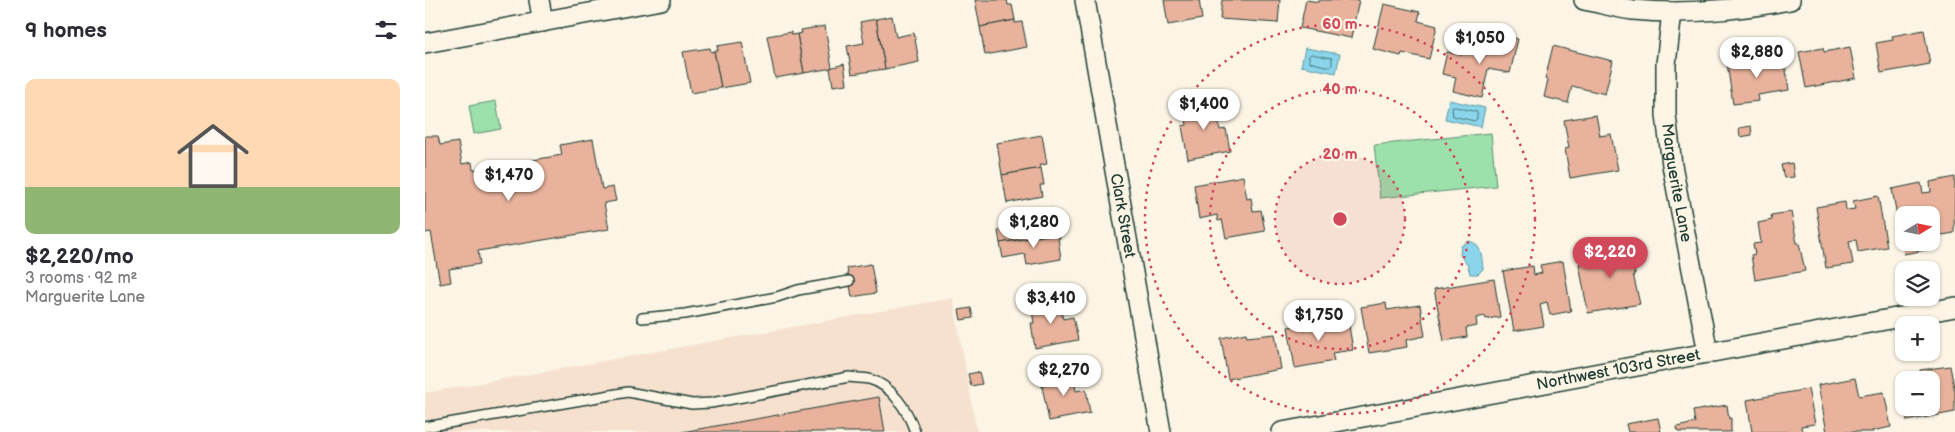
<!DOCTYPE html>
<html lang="en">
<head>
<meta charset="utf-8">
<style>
  :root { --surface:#fff; --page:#f2f2f3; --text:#2b2b33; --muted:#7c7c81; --line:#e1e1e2; --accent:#d1495b }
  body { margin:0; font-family:"Balsamiq Sans",sans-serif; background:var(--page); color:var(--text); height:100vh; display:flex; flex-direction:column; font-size:19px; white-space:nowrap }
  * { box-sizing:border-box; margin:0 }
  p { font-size:16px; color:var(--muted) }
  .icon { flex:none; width:28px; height:28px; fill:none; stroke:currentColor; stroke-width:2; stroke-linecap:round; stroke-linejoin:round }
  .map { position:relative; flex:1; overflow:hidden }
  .side { display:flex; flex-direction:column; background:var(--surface); width:425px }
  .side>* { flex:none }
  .needle { width:32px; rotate:80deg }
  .buttons { position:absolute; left:1470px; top:206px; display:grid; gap:10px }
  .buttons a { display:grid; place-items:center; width:45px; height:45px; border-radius:10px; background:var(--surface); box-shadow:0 1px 4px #0004; font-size:25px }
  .price { position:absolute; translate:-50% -42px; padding:0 11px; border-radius:18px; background:#fff; color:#222; font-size:16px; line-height:32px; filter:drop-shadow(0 1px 2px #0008) }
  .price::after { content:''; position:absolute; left:50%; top:30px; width:15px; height:11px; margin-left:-8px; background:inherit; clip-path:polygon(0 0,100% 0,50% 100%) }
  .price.current { background:var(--accent); color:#fff }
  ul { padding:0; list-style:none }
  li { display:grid; align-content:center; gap:10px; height:265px; padding:0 25px }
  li+li { border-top:1px solid var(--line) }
  li span { display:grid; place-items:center; height:155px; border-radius:10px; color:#555 }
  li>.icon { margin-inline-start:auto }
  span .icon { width:90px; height:90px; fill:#fffc; stroke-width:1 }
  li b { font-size:21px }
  h2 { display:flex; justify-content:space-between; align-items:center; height:60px; padding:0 25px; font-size:21px }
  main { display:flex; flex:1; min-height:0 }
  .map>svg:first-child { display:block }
</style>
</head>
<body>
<main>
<section class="side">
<h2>9 homes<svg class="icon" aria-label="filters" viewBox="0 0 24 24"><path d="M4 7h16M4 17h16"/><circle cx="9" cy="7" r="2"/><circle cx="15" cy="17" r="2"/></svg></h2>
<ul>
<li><span style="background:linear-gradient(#ffd9b3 70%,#8fb573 0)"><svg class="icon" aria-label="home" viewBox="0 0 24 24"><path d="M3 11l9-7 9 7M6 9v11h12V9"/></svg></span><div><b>$2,220/mo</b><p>3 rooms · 92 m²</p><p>Marguerite Lane</p></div></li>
</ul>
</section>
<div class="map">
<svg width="1530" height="432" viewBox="0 0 1530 432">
  <rect width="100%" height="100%" fill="#fcf5e5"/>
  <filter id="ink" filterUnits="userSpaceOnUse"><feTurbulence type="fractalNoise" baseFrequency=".02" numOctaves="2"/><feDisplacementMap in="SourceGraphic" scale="10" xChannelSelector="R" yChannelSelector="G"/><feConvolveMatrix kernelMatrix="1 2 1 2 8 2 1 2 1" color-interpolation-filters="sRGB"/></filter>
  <g filter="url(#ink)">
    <polygon fill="#f6e1cf" points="528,298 552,432 0,432 0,393"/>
    <g fill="#9ce0ac" stroke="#5e8e70">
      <polygon points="71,101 76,129 49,134 44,106"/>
      <polygon points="1066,133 1071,186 955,198 949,145"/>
    </g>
    <g fill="#8ad5eb" stroke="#5f98a2">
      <polygon points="880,48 915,54 911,73 876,66"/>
      <polygon points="1024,100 1060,108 1056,127 1020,119"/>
      <path d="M1044 241C1057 244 1057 258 1058 269L1053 274H1045L1043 266 1035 255 1036 246Z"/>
    </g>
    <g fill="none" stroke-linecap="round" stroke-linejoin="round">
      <g stroke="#4a7a7d" stroke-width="1">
        <polygon points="886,54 907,58 907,65 905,67 884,62 884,56"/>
        <polygon points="1030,107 1052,112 1052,119 1049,121 1028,116 1027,108"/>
      </g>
    </g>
    <g fill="#e8b29c" stroke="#1f3d34">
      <polygon points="550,0 582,0 583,5 587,5 590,20 555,27"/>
      <polygon points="739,0 774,0 777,19 743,25"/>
      <polygon points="797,0 855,0 853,23 795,19"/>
      <polygon points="881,0 894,2 895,0 934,0 926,38 875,28"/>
      <polygon points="959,4 995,12 993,21 1012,26 1004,59 977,53 976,56 948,49"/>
      <polygon points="467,16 471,37 489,33 494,62 460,69 451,19"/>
      <polygon points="451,19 460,69 427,74 422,46 439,43 435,22"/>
      <polygon points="590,20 590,23 597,22 602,47 560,55 555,27"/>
      <polygon points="400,26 407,68 379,73 372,34 377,33 376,30"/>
      <polygon points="1499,30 1505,64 1456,73 1451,43 1468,40 1467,36"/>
      <polygon points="366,32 367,35 372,34 379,73 350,78 342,36"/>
      <polygon points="1068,33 1093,39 1085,73 1063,69 1057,98 1028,91 1031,77 1017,74 1022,52 1037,55 1039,48 1063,54"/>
      <polygon points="317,42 325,83 296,88 289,51 293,51 292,46"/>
      <polygon points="1128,46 1188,61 1180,94 1147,86 1143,103 1119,97 1123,80 1120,79"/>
      <polygon points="1425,47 1431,78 1381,88 1374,52 1398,48 1399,52"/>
      <polygon points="285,48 286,52 289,51 296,88 266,93 258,52"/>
      <polygon points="1359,57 1364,90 1333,95 1334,101 1308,104 1302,63 1332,58 1333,61"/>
      <polygon points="419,64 422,84 408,86 405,68"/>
      <polygon points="790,101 795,130 801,129 805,151 763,159 757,126 762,125 759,106"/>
      <polygon points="1171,115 1175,136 1186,134 1193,170 1145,178 1140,149 1144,148 1139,120"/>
      <polygon points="1326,126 1327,135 1315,137 1314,128"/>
      <polygon points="617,135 622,164 615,165 616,168 577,175 572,143"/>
      <polygon points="0,136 13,136 15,145 33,142 37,164 47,162 48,170 137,155 135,145 168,139 177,189 188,187 191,201 179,203 184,229 53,251 55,264 24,269 26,282 15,284 6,232 0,233"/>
      <polygon points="1367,163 1369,177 1359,178 1356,165"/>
      <polygon points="616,168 619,185 615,185 617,196 582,203 577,175"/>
      <polygon points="818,176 822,199 826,198 828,211 836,210 840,231 801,238 797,220 793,221 792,215 774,219 769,185"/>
      <polygon points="1530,177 1529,233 1511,236 1510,227 1506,228 1506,215 1479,215 1479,242 1505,242 1506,249 1479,254 1467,189 1496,183 1498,193 1506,192 1505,182"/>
      <polygon points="1453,196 1462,247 1433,252 1431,240 1424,241 1428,264 1401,268 1391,207 1420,202 1421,210 1430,209 1428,201"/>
      <polygon points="627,209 631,228 633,228 634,233 575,243 573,231 596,227 593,215"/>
      <polygon points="1366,212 1372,243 1374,243 1380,271 1330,280 1326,255 1330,254 1328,244 1336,243 1333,223 1347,220 1346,215"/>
      <polygon points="634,233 635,238 633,238 636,259 602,265 600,254 578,258 575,243"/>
      <polygon points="1204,243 1210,274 1208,274 1215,304 1163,313 1154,264 1171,261 1168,249"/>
      <polygon points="1138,261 1146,311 1125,315 1122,302 1115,304 1119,326 1089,331 1078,271 1108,266 1109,275 1117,273 1115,265"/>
      <polygon points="446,264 451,293 427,297 422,268"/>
      <polygon points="1069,279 1075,317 1061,319 1060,316 1051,318 1052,326 1041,328 1042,337 1019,341 1009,289"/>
      <polygon points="634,299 638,319 648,317 653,340 610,348 606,323 609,323 606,304"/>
      <polygon points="961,303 962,310 995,305 1000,336 981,340 982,347 944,353 936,307"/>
      <polygon points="546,308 548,318 536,320 534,310"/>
      <polygon points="923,319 928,350 907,353 909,361 870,368 863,327 897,321 898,323"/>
      <polygon points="821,333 822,337 850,334 856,369 803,379 796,338"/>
      <polygon points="1525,366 1530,392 1530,412 1482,421 1480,408 1506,408 1506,380 1496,380 1495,370"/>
      <polygon points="647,370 651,391 661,389 665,413 624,421 617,386 621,385 619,375"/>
      <polygon points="554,372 557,384 546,386 543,374"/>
      <polygon points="1430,378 1434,396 1459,392 1466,427 1447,431 1448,432 1402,432 1393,385"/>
      <polygon points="1383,389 1390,424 1376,426 1377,432 1327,432 1322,400"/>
      <polygon points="454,397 460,432 257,432"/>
      <polygon points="1302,405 1304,419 1306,418 1306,432 1253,432 1252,427 1270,423 1268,411"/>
      <polygon points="1233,418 1236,432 1203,432 1201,424"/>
    </g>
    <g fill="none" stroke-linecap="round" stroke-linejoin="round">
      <defs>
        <g id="lane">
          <polyline points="217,318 260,314 352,297 373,290 424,281"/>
          <path d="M0 427 203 392 267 404 286 403 424 377C431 378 438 378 444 379 467 385 483 411 490 432"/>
        </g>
        <g id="street">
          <polyline points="114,0 118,22"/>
          <path id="s1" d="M660 0 736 432"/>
          <path d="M1159 0C1175 3 1192 8 1208 10 1261 15 1313 10 1365 0"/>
          <path id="s2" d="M1247 12 1241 64V115L1247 165 1283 353"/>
          <polyline points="0,43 236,0"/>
          <path id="s3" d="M857 432 1530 307"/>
        </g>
      </defs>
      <use href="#lane" stroke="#1f3d34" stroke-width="12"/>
      <use href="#street" stroke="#1f3d34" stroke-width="22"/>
      <use href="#lane" stroke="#fcf5e5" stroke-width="9"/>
      <use href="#street" stroke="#fcf5e5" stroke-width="19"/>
    </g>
  </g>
  <circle cx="915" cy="219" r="65" fill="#d1495b" fill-opacity=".12"/>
  <g fill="none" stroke="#d1495b" stroke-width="2.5" stroke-dasharray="2.5 5">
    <circle cx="915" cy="219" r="65"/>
    <circle cx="915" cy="219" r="130"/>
    <circle cx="915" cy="219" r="195"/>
  </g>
  <g text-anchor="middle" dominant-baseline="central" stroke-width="4.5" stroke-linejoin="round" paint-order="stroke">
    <g font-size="16" fill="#1f3d34" stroke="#fcf5e5">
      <text stroke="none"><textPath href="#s2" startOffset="172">Marguerite Lane</textPath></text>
      <text stroke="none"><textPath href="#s1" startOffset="219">Clark Street</textPath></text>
      <text stroke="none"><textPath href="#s3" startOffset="342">Northwest 103rd Street</textPath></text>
    </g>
  </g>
  <circle cx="915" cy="219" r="8" fill="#d1495b" stroke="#fcf5e5" stroke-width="2.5"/>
  <g font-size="15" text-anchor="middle" font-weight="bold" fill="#d1495b" stroke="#fcf5e5" stroke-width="4.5" stroke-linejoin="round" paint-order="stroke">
    <text x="915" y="29">60 m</text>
    <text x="915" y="94">40 m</text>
    <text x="915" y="159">20 m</text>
  </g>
</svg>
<div class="buttons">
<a><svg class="needle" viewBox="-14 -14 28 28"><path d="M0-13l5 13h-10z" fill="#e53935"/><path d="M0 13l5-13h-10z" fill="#7c7c81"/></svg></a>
<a><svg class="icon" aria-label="layers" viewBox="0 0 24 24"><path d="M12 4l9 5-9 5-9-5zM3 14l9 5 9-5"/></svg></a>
<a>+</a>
<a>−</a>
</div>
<b class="price" style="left:1055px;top:65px">$1,050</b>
<b class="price" style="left:1332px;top:79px">$2,880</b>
<b class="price" style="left:779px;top:131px">$1,400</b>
<b class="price" style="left:84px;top:202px">$1,470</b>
<b class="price" style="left:609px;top:249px">$1,280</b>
<b class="price current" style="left:1185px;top:279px">$2,220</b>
<b class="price" style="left:626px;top:325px">$3,410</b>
<b class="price" style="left:894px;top:342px">$1,750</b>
<b class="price" style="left:639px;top:397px">$2,270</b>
</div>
</main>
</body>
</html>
